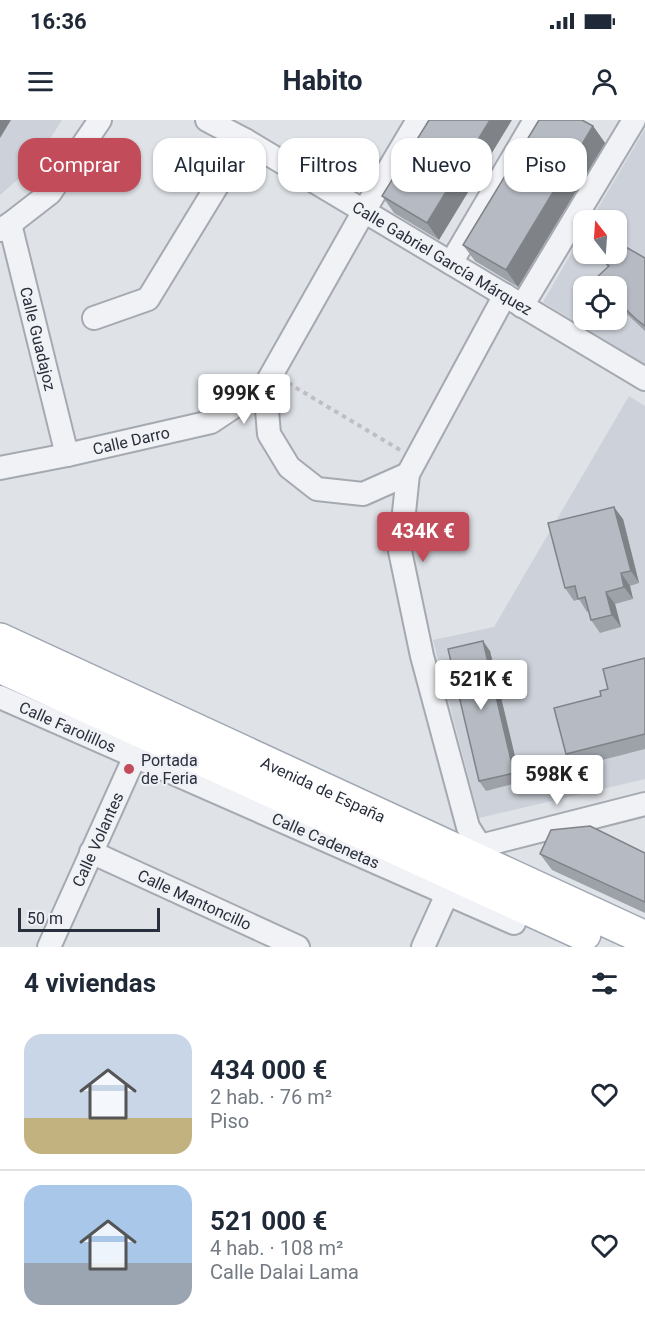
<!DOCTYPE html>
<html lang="es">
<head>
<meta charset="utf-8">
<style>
  :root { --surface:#fff; --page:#f2f2f3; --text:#1f2937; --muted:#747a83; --line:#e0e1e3; --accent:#c34c5a }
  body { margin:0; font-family:Roboto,sans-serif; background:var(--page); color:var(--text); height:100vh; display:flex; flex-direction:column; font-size:22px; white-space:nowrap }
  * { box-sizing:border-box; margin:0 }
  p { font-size:20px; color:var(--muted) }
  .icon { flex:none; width:33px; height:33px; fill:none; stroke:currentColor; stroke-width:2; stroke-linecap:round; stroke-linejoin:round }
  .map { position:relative; height:827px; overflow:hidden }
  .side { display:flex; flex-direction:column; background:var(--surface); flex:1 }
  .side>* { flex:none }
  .banner { position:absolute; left:18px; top:18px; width:609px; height:54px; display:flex; gap:12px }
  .needle { width:39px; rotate:343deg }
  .buttons { position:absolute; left:573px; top:90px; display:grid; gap:12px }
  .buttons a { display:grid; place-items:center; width:54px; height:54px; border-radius:12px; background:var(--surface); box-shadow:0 2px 4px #0004; font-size:30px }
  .scale { position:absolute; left:18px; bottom:15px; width:142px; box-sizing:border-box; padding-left:6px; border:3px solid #292f3d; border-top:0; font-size:16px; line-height:21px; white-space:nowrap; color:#292f3d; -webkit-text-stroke:4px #eef0f5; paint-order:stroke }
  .price { position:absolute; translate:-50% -51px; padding:0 14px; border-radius:6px; background:#fff; color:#222; font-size:20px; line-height:39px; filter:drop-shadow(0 2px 3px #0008) }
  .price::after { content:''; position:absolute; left:50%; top:36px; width:18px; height:14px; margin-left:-9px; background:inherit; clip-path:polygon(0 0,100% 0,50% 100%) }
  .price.current { background:var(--accent); color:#fff }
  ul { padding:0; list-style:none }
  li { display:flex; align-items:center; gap:18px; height:150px; padding:0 24px }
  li+li { border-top:2px solid var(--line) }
  li span { display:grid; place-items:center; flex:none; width:168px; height:120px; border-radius:18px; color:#555 }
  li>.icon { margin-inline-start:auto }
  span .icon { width:72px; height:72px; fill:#fffc; stroke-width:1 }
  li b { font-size:26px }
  h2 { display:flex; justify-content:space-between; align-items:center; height:72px; padding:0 24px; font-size:26px }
  .tag { padding:0 21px; border-radius:18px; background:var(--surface); box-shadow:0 2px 4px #0004; font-size:21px; line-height:54px }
  .tag.current { background:var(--accent); color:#fff }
  .status { display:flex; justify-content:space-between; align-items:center; height:42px; padding:0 30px; background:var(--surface); direction:ltr }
  .status svg { height:16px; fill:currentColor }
  header { display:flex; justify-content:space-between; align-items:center; height:78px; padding:0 24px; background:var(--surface); font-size:27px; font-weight:700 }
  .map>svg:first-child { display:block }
</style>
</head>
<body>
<div class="status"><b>16:36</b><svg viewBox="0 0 49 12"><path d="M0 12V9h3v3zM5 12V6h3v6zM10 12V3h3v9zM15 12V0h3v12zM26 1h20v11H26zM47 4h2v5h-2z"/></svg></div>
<header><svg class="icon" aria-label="menu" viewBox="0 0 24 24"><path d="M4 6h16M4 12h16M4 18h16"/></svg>Habito<svg class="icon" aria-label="person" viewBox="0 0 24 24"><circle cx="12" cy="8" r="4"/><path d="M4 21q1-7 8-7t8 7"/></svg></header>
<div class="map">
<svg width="645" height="827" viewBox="0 0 645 827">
  <rect width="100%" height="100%" fill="#dfe2e7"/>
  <g fill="#cdd1d9" fill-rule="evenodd">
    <polygon points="0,0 62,0 32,47 0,75"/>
    <path d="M645 9V244L543 182 583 113 584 134H616V100H591ZM584 166H616V200H584Z"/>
    <polygon points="629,276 645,286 645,659 479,698 433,520 494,507"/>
  </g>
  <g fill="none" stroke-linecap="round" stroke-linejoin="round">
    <defs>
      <g id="street">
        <path id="s1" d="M207 0 245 20 645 259"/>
        <path id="s2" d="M10 104 67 335"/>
        <polyline points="0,110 10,104 50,73 100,0"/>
        <polyline points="451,143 535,0"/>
        <polyline points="522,186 634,0"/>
        <polyline points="94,198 148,179 245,20"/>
        <polyline points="265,266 269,314 289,347 317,369 363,374 408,354"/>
        <path id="s3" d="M0 348 67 335 211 302 265 266 364 91 418 0"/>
        <path id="s4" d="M0 577 514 803"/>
        <polyline points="480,726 468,707 422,536 400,431 408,354 505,175"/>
        <polyline points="480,726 645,684"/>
        <path id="s5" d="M91 732 298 827"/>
        <path id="s6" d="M49 827 131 645"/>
        <polyline points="423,827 447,774"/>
      </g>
      <g id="primary">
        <path id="s7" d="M0 520 645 818"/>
        <polyline points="0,546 584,814"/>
      </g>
    </defs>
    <use href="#street" stroke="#a5a9b1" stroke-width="26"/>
    <use href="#primary" stroke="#9fa6b2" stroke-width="36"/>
    <polyline stroke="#bdbfc5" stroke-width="4" stroke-dasharray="4.5 4.5" stroke-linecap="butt" points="288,263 400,330"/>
    <use href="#street" stroke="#f1f2f5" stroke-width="22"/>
    <use href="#primary" stroke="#fff" stroke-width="33"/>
  </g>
  <g fill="#9da1a8">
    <polygon points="429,0 439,120 394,93 382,76"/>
    <polygon points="593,6 605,23 518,167 475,141 463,125"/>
    <polygon points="597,134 616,134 645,138 645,211 616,184 616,166 600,166 595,159 608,147"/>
    <polygon points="623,399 639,463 630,466 633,479 615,484 621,507 600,513 591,500 589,491 587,492 579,479 574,481 565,468"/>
    <polygon points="490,531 521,662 486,671 479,661"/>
    <polygon points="645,538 645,629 575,647 566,634 601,576 608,569"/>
    <polygon points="645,733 645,793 552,750 540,734"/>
  </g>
  <g fill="#7f8388">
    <polygon points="0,0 11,0 0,18"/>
    <polygon points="490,0 512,0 439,120 427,103"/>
    <polygon points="593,6 605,23 518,167 506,150"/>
    <polygon points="614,387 623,399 639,463 631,451"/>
    <polygon points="621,453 630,466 633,479 624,467"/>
    <polygon points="606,472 615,484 621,507 612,495"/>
    <polygon points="483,521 490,531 521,662 514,653"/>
  </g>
  <g fill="#b6bbc3" stroke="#7f8388" stroke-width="1.5">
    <polygon points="429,0 490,0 427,103 382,76"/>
    <polygon points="539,0 582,0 593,6 506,150 463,125"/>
    <polygon points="616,125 624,126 645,138 645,206 636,199 616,180 616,166 602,166 595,159 609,146 598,134 616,134"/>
    <polygon points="614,387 631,451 621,453 624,467 606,472 612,495 591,500 585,477 578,479 575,466 565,468 548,403"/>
    <polygon points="483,521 514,653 479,661 448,529"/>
    <polygon points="645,538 645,614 566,634 554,588 601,576 600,571 608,569 603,549"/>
    <polygon points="590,706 645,733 645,782 540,734 551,710"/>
  </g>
  <circle fill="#c34c5a" stroke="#eef0f5" stroke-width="2" cx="129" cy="649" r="6"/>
  <g text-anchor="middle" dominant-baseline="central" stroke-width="4.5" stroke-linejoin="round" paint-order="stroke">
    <g font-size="16" fill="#292f3d" stroke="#eef0f5">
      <text stroke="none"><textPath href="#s1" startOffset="273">Calle Gabriel García Márquez</textPath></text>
      <text stroke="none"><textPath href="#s2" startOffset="118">Calle Guadajoz</textPath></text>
      <text stroke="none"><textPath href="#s3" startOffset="134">Calle Darro</textPath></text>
      <text stroke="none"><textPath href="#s4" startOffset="74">Calle Farolillos</textPath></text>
      <text stroke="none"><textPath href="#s7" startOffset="356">Avenida de España</textPath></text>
      <text stroke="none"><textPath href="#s6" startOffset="118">Calle Volantes</textPath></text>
      <text stroke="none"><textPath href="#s4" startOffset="356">Calle Cadenetas</textPath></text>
      <text stroke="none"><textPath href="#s5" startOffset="114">Calle Mantoncillo</textPath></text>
    </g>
    <g font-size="16" fill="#292f3d" stroke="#eef0f5" text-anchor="start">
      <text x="141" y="640">Portada<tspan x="141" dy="18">de Feria</tspan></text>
    </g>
  </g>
</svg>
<div class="buttons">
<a><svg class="needle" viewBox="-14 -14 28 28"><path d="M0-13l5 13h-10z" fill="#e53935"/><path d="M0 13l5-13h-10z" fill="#747a83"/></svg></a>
<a><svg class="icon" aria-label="locate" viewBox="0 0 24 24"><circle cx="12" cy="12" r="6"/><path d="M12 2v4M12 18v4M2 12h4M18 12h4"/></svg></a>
</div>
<div class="scale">50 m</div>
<b class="price" style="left:244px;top:305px">999K €</b>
<b class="price current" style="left:423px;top:443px">434K €</b>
<b class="price" style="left:481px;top:591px">521K €</b>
<b class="price" style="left:557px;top:686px">598K €</b>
<div class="banner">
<a class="tag current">Comprar</a>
<a class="tag">Alquilar</a>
<a class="tag">Filtros</a>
<a class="tag">Nuevo</a>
<a class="tag">Piso</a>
</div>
</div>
<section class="side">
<h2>4 viviendas<svg class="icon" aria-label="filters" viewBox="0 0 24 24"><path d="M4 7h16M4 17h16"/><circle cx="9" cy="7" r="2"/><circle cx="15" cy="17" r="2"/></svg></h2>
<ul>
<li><span style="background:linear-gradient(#c9d6e8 70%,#c2b280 0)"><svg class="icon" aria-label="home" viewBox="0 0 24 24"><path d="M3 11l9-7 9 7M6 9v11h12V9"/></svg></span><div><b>434 000 €</b><p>2 hab. · 76 m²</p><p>Piso</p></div><svg class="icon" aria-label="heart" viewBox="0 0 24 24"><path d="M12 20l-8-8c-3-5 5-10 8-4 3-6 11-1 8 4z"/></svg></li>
<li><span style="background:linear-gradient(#a9c7e8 65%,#9aa5b1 0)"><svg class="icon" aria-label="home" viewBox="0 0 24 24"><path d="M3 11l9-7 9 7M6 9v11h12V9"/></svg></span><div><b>521 000 €</b><p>4 hab. · 108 m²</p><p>Calle Dalai Lama</p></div><svg class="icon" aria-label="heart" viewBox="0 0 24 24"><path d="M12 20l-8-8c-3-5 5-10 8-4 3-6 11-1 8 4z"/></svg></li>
</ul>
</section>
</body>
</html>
